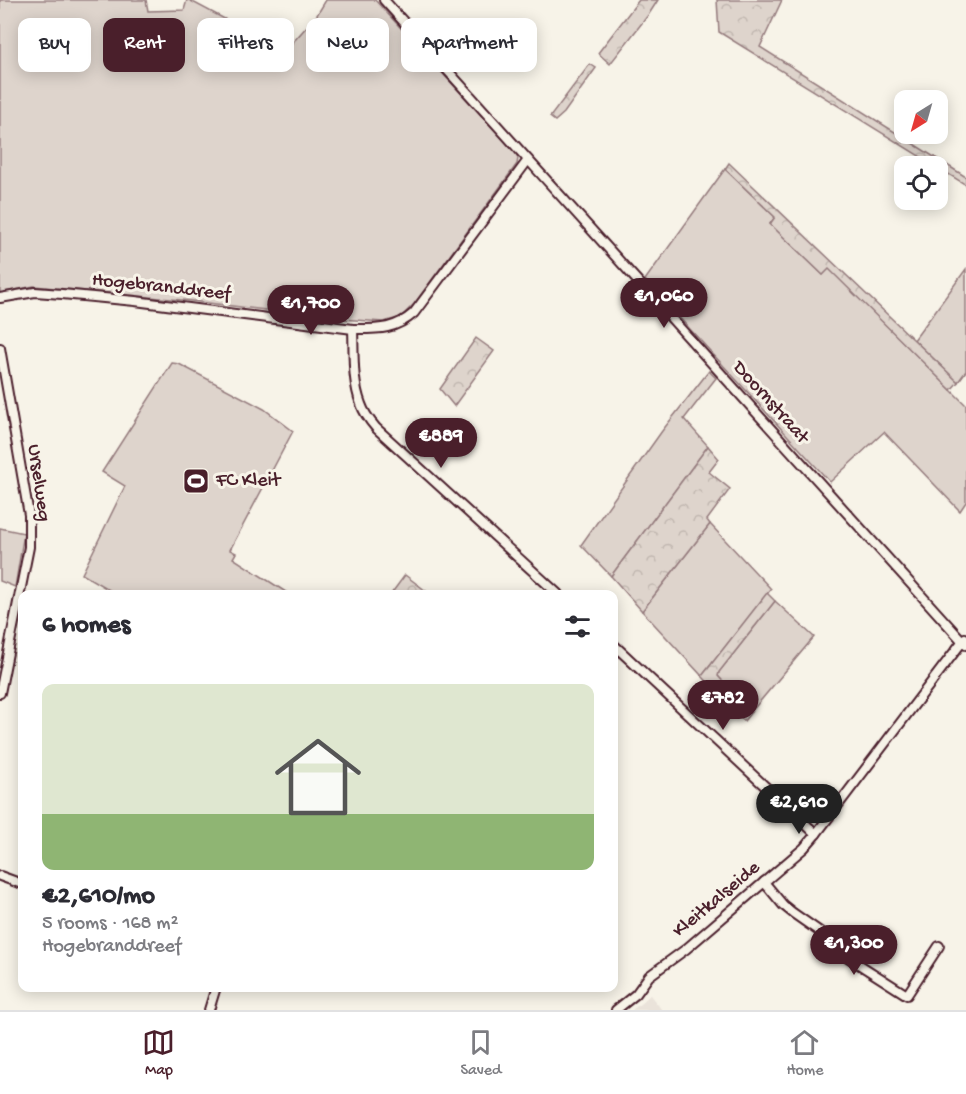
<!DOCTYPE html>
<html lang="en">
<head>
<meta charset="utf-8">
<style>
  :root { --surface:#fff; --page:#f7f7f7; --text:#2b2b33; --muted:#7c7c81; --line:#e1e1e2; --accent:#4a1f2b }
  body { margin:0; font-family:"Gochi Hand",sans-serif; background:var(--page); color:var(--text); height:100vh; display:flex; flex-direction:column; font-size:22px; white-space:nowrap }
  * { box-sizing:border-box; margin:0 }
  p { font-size:20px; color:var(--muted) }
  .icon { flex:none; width:33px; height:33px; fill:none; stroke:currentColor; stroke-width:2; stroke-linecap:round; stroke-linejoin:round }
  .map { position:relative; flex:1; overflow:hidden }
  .drawer { position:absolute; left:18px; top:590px; width:600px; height:402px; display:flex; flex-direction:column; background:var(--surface); border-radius:12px; box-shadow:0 3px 15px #0003 }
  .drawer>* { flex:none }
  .hud { position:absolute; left:18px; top:18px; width:600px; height:54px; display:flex; gap:12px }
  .needle { width:39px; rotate:217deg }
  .tools { position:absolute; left:894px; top:90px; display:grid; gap:12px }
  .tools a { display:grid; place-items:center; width:54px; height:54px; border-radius:12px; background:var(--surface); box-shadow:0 3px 15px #0003; font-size:30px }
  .price { position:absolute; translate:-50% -51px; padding:0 14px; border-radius:21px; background:var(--accent); color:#fff; font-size:20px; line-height:39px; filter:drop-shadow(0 2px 3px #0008) }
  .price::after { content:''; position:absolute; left:50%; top:36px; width:18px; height:14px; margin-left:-9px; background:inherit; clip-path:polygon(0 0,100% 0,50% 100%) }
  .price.current { background:#222; color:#fff }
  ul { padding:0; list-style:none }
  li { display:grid; align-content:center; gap:12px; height:318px; padding:0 24px }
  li+li { border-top:2px solid var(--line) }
  li span { display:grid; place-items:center; height:186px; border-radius:12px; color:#555 }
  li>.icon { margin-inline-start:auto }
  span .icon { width:108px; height:108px; fill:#fffc; stroke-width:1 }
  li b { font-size:26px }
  h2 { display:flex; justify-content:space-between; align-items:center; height:72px; padding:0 24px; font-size:26px }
  .tag { padding:0 21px; border-radius:12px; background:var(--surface); box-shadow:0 3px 15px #0003; font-size:21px; line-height:54px }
  .tag.current { background:var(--accent); color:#fff }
  .tab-bar { display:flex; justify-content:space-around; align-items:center; height:84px; border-top:2px solid var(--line); background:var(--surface); font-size:16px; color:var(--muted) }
  .tab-bar a { display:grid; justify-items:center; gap:3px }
  .tab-bar .current { color:var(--accent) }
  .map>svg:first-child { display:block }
</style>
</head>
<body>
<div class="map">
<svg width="966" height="1010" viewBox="0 0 966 1010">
  <defs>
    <pattern id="forest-crowns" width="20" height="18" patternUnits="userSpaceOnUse" patternTransform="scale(1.5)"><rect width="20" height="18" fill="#ded4cc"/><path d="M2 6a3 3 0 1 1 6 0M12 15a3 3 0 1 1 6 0" fill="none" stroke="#c0b6af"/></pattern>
  </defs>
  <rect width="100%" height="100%" fill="#f7f3e8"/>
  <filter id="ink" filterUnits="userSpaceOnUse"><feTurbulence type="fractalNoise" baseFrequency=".0167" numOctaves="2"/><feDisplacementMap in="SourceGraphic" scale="12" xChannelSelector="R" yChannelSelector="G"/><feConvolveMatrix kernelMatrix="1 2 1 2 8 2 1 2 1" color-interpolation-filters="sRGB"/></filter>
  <g filter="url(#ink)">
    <polygon fill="#eae3da" points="650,995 662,1010 632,1010 640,1004"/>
    <g fill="#ded4cc" stroke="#947a7c" stroke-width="1.5">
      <polygon points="0,0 146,0 148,11 184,10 187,0 189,0 285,51 317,15 326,0 375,0 515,152 518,158 517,164 414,304 401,317 384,322 340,319 192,301 34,286 0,293"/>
      <polygon points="725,169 775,217 770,224 823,275 829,268 966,405 966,502 960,511 884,432 830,482 645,280"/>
      <polygon points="966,269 966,371 958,382 914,340"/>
      <polygon points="172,363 179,364 264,409 293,431 230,550 236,553 233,558 289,594 116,594 82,574 125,486 102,472"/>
      <polygon points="709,371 716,378 684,419 708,446 611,576 581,545 662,431"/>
      <polygon points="710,524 771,589 702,676 642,611"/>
      <polygon points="0,528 24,533 15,587 0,581"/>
      <polygon points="775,601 814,637 751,712 718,676 719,672"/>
    </g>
    <g fill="url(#forest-crowns)" stroke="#947a7c" stroke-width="1.5">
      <polygon points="639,0 658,0 649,14 610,64 598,53"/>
      <polygon points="717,0 782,0 760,47 966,177 966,185 719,32"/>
      <polygon points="590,64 596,68 564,113 555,121 550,117"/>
      <polygon points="729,163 958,382 951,390 829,269 823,275 770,224 775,217 725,169"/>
      <polygon points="476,338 494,351 454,406 440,389"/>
      <polygon points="708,446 719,459 709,472 730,489 707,520 710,524 642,611 611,576"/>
      <polygon points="405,575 430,594 391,594"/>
      <polygon points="767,593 775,601 719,672 718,676 751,712 744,721 702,676"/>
    </g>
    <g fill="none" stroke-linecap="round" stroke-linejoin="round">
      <defs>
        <g id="minor">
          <polyline points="384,0 966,645"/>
          <path d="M0 298 35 292 62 294 135 301 353 329C378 329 395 330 414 313L528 160"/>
          <path d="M353 329C354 353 352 381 361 404 364 413 370 421 376 428L558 594"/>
          <polyline points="0,348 29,515 29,547 0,693"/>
          <polyline points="614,645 816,834"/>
          <polyline points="0,876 22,884"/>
          <polyline points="764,882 783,905 793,913 823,934 838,951 907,995 939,946"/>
          <polyline points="209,1010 216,987"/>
          <polyline points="616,1010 636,994 649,976 686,949 804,848 816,834 965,638"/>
        </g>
      </defs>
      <use href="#minor" stroke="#4a1f2b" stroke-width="12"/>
      <use href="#minor" stroke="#f7f3e8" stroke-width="8"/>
    </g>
  </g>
  <defs>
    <symbol id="stadium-square" viewBox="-11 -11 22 22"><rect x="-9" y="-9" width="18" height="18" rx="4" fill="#4a1f2b" stroke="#f7f3e8"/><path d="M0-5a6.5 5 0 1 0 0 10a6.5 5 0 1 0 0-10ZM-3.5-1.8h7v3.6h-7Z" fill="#fff"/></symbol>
  </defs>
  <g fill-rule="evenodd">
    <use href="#stadium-square" x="181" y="466" width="30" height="30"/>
  </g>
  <g text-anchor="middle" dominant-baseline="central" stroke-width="6" stroke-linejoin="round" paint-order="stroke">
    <g font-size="20" fill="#4a1f2b" stroke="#f7f3e8">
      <text transform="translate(161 288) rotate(6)">Hogebranddreef</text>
      <text transform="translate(770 403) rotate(48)">Doornstraat</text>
      <text transform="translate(38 483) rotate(82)">Urselweg</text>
      <text transform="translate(717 900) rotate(-40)">Kleitkalseide</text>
    </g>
    <g font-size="20" fill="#4a1f2b" stroke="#f7f3e8" text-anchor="start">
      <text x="216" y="481">FC Kleit</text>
    </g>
  </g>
</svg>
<div class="tools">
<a><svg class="needle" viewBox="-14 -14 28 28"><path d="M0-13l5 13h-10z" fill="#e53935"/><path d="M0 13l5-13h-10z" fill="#7c7c81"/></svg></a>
<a><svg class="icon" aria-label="locate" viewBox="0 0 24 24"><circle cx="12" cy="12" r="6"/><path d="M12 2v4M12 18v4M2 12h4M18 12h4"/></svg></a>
</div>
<b class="price" style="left:664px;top:329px">€1,060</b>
<b class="price" style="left:311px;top:336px">€1,700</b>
<b class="price" style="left:441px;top:469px">€889</b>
<b class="price" style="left:723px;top:731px">€782</b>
<b class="price current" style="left:799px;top:835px">€2,610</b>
<b class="price" style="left:854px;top:976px">€1,300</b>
<div class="hud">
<a class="tag">Buy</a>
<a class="tag current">Rent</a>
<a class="tag">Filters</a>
<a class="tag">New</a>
<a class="tag">Apartment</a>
</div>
<section class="drawer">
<h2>6 homes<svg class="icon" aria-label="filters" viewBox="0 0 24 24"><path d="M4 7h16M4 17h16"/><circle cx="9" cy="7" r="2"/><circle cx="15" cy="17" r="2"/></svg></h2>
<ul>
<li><span style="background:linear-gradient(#dfe7d0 70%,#8fb573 0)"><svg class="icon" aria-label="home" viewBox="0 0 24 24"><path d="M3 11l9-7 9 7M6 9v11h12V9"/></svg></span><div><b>€2,610/mo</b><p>5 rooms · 168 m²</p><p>Hogebranddreef</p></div></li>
</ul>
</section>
</div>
<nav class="tab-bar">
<a class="current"><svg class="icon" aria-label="map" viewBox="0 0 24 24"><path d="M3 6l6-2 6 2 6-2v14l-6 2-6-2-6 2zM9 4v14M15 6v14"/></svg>Map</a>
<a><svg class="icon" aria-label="saved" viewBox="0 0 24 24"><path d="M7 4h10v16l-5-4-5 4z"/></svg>Saved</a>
<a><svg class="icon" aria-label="home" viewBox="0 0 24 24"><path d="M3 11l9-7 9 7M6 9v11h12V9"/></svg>Home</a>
</nav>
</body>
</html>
